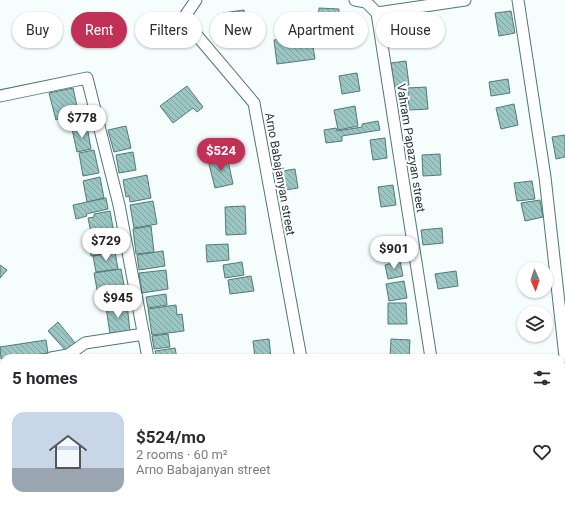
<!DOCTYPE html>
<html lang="en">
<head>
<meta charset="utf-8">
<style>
  :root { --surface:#fff; --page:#f2f2f3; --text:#2b2b33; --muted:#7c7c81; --line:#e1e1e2; --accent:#c13156 }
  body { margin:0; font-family:Roboto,sans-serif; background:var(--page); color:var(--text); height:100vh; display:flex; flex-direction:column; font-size:15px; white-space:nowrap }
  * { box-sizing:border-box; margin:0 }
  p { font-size:13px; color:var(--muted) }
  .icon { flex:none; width:22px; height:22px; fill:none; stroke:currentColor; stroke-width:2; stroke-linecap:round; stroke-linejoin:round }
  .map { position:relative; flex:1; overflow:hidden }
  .side { position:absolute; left:0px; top:354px; width:565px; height:156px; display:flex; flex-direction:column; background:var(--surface); border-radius:12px 12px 0 0; box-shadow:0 1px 3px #0004 }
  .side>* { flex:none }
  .banner { position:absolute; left:12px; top:12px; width:541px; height:36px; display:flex; gap:8px }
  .needle { width:26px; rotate:177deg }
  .buttons { position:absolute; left:517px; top:262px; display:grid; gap:8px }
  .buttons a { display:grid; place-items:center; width:36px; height:36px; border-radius:50%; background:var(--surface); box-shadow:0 1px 3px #0004; font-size:20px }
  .price { position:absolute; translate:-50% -34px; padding:0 9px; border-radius:14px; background:#fff; color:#222; font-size:13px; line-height:26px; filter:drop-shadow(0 1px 2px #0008) }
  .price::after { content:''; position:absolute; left:50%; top:24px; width:12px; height:9px; margin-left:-6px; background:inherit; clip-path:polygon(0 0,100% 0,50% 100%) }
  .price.selected { background:var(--accent); color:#fff }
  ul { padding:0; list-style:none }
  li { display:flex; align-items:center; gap:12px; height:100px; padding:0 12px }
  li+li { border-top:1px solid var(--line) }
  li span { display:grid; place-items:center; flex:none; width:112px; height:80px; border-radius:12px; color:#555 }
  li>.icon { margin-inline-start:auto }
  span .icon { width:48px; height:48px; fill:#fffc; stroke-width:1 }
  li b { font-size:17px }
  h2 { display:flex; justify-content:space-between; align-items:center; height:48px; padding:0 12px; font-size:17px }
  .pill { padding:0 14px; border-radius:18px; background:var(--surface); box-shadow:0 1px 3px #0004; font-size:14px; line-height:36px }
  .pill.selected { background:var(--accent); color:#fff }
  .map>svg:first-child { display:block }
</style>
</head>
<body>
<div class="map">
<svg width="565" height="510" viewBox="0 0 565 510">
  <defs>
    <pattern id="building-back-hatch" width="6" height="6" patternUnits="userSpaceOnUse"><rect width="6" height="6" fill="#9bc6c3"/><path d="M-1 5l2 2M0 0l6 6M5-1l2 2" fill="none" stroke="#7ea29f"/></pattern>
  </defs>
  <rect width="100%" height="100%" fill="#f5fefd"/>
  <g fill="url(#building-back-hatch)" stroke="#517a77">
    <polygon points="319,8 339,9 338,24 318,23"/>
    <polygon points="244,10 247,28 225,30 223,13"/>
    <polygon points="511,11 515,33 499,36 495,13"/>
    <polygon points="417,27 418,44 402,44 401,28"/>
    <polygon points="311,35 315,59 277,64 274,40"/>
    <polygon points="406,61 409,85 394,87 391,63"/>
    <polygon points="357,73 360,91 342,94 339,76"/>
    <polygon points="508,79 510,93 491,96 489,82"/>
    <polygon points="187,86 203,107 197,112 193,108 173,123 160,106"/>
    <polygon points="426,87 428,109 409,110 408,88"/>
    <polygon points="73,88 78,111 56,120 49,93"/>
    <polygon points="514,104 518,125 501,129 496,108"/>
    <polygon points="355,106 358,126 338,130 334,110"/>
    <polygon points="378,121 380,130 342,136 342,141 326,143 324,130 336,128 337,131 362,127 362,124"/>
    <polygon points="87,126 91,149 77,152 72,129"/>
    <polygon points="126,126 131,148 114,152 108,130"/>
    <polygon points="565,135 565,157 556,159 552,137"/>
    <polygon points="385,138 387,158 373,160 370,140"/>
    <polygon points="94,150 99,173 83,176 79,153"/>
    <polygon points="133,152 136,170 119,173 116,155"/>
    <polygon points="440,154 441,175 423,176 422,155"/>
    <polygon points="227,156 233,184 215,188 208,160"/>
    <polygon points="295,169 298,188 279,191 276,172"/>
    <polygon points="147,175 151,198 130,202 129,196 126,197 123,180"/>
    <polygon points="100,177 104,198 87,202 83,181"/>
    <polygon points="532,181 535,199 517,201 514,183"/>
    <polygon points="393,185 396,205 381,207 378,187"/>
    <polygon points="106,198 108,209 86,214 87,216 76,219 73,205"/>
    <polygon points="540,200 543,217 525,221 521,203"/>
    <polygon points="153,201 157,224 134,228 130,205"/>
    <polygon points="245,206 246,234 226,235 225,207"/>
    <polygon points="110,211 114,233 92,237 88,218 94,217 94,214"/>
    <polygon points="151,226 154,252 136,254 133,229"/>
    <polygon points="442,228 443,243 423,245 421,230"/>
    <polygon points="119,237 121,245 109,247 110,253 91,256 89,242"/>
    <polygon points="228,244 229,260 207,262 206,245"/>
    <polygon points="163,251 165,266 139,270 137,255"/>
    <polygon points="115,252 118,269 96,272 93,256"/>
    <polygon points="400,261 403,276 388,279 385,265"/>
    <polygon points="242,262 244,275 225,278 223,265"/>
    <polygon points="0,265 7,270 0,278"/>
    <polygon points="121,269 127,301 100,306 94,273"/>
    <polygon points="166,270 168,289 142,293 139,273"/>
    <polygon points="456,271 458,286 438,289 435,274"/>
    <polygon points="251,276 254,291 230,294 228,280"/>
    <polygon points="404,281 407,298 389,301 386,284"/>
    <polygon points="166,294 167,305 148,308 146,297"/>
    <polygon points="388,303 406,303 407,324 388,324"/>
    <polygon points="127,304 130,332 110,334 106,307"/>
    <polygon points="176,305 177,315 182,314 184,331 152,335 148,309"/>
    <polygon points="58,322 76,344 67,352 48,331"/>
    <polygon points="168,334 170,347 154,349 152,336"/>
    <polygon points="269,339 271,358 255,358 253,341"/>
    <polygon points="391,339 410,340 409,358 390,358"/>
    <polygon points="46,340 48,353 11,358 4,358 4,359 1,359 0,347"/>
    <polygon points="175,348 177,358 157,358 155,351"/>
    <polygon points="561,364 564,365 563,378 561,378"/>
    <polygon points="1,380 4,385 4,403 0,406 0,381"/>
    <polygon points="0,416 4,416 4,428 0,429"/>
    <polygon points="565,442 565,466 561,466 561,443"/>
    <polygon points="4,478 4,504 0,505 0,485 3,485 2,479"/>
    <polygon points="136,506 154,506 137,509"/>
    <polygon points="178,506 218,506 219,510 179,510"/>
    <polygon points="336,506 346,506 347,510 320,510 320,508"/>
    <polygon points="379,506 394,506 394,510 372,510 371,507"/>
    <polygon points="514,506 539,506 540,510 515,510"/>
  </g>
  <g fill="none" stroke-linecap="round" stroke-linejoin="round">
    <defs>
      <g id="street">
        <polyline points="196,0 183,19 254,103 301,358"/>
        <polyline points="355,0 366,2 377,13 465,0"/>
        <polyline points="518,0 545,177 565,357"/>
        <polyline points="377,13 431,358"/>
        <polyline points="0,96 87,78 119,205 148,358"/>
        <polyline points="51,358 68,355 85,343 144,334"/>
        <polyline points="169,506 169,510"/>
        <polyline points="353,506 353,510"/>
        <polyline points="547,506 548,510"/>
      </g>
      <g id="highway">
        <polyline points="561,397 565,397"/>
        <polyline points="561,415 565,415"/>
        <polyline points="0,446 4,445"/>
      </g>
    </defs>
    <use href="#street" stroke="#4f7875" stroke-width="13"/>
    <use href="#highway" stroke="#d8dbda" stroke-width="23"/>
    <polyline stroke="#aab6b5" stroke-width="2" stroke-dasharray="4 2" stroke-linecap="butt" points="0,469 4,468"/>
    <use href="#street" stroke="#fff" stroke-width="11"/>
    <use href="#highway" stroke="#3cd7d0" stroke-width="21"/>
  </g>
  <g text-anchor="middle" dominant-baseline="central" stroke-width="4" stroke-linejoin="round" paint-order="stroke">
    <g font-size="12" fill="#243534" stroke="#fff">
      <text transform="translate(411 148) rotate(81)">Vahram Papazyan street</text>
      <text transform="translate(280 174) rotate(80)">Arno Babajanyan street</text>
    </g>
  </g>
</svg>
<div class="buttons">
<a><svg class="needle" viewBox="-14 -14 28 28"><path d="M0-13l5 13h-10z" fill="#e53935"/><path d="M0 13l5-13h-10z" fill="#7c7c81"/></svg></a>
<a><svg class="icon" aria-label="layers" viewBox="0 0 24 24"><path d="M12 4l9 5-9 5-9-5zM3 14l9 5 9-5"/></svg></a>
</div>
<b class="price" style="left:82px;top:139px">$778</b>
<b class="price selected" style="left:221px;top:172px">$524</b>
<b class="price" style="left:106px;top:262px">$729</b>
<b class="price" style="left:394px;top:270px">$901</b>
<b class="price" style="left:118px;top:319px">$945</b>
<div class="banner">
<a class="pill">Buy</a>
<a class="pill selected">Rent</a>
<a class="pill">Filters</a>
<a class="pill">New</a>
<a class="pill">Apartment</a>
<a class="pill">House</a>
</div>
<section class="side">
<h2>5 homes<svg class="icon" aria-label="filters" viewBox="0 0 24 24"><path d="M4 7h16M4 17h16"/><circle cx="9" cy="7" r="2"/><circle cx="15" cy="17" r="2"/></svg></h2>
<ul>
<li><span style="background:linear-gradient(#c9d6e8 70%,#9aa5b1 0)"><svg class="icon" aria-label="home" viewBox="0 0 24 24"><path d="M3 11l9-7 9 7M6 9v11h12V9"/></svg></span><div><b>$524/mo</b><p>2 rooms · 60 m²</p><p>Arno Babajanyan street</p></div><svg class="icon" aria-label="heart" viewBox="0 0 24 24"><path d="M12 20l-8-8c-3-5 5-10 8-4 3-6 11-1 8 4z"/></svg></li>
</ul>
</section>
</div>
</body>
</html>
